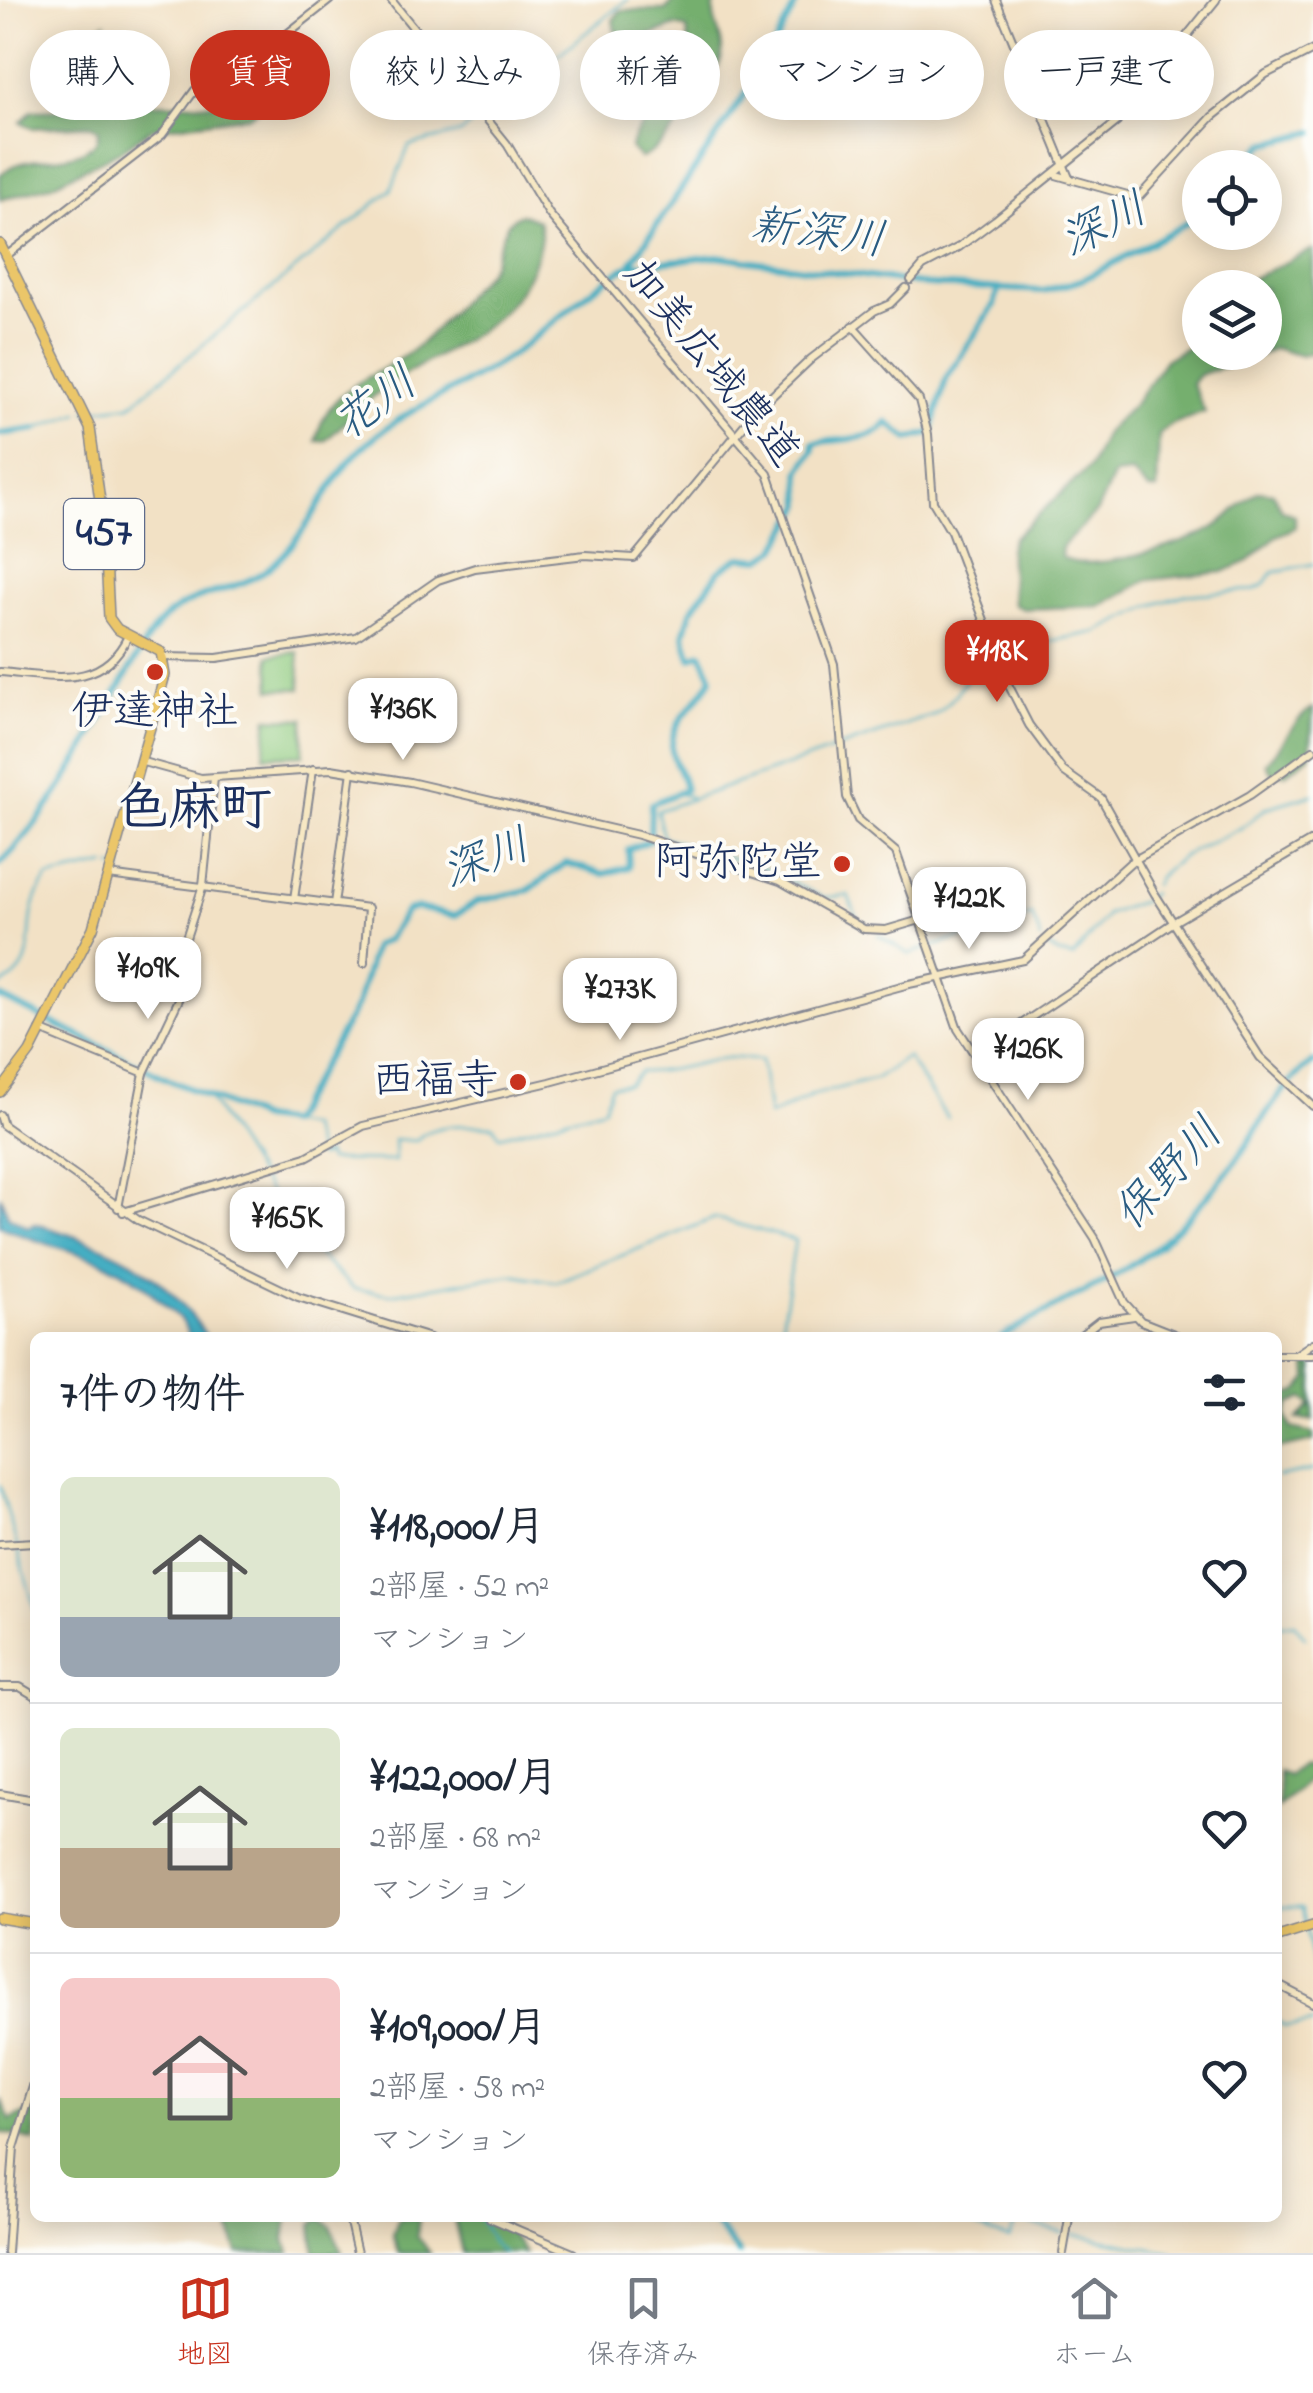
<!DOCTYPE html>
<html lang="ja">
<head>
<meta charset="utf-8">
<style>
  :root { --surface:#fff; --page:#f6f6f7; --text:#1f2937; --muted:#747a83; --line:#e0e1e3; --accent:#c8321e }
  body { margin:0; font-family:"Indie Flower","Klee One",sans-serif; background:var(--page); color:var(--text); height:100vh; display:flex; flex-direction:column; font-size:38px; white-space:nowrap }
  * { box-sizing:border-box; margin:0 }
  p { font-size:32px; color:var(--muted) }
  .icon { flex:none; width:55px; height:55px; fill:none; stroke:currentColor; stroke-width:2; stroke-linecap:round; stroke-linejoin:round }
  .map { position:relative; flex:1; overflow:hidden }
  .panel { position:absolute; left:30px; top:1332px; width:1252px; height:890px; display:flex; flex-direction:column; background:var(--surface); border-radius:15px; box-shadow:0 5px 25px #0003 }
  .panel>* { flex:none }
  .top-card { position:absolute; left:30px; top:30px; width:1255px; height:90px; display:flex; gap:20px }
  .fabs { position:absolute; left:1182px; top:150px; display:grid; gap:20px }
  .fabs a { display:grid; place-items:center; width:100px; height:100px; border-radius:50%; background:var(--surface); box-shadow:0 5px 25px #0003; font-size:50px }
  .price { position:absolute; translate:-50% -85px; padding:0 22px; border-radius:20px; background:#fff; color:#222; font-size:32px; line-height:65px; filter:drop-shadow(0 2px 5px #0008) }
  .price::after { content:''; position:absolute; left:50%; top:60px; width:30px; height:22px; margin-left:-15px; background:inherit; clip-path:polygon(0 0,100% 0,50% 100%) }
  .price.selected { background:var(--accent); color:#fff }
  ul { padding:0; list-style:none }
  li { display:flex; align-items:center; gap:30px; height:250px; padding:0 30px }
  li+li { border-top:2px solid var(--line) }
  li span { display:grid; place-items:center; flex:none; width:280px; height:200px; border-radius:15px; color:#555 }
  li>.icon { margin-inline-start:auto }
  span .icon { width:120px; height:120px; fill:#fffc; stroke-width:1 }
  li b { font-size:42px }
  h2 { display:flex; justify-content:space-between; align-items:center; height:120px; padding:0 30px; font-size:42px }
  .tag { padding:0 35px; border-radius:45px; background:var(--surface); box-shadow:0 5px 25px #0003; font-size:35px; line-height:90px }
  .tag.selected { background:var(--accent); color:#fff }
  .menu { display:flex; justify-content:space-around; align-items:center; height:140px; border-top:2px solid var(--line); background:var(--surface); font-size:28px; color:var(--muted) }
  .menu a { display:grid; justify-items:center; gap:5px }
  .menu .selected { color:var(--accent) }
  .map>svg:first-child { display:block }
</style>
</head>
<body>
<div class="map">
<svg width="1313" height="2253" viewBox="0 0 1313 2253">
  <rect width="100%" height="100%" fill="#fdfcf7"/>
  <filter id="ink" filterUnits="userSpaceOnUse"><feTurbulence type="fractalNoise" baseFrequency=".01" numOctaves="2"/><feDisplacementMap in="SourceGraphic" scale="20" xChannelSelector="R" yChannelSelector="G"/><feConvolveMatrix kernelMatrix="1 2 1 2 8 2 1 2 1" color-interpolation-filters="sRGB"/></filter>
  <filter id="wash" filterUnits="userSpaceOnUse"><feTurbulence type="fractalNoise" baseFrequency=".0048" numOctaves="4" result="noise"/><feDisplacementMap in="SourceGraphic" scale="40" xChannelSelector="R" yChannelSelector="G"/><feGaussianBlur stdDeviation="2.25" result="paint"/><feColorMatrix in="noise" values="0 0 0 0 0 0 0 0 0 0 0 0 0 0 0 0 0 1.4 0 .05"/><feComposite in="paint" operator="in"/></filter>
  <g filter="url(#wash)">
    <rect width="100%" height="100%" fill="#f2e1c5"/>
    <g fill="#90cb80" stroke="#567d6f" stroke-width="2.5">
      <polygon points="298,652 301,689 271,689 269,656"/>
      <polygon points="268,718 304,719 303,755 264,756"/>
    </g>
    <g fill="#74af6e" stroke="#486f66" stroke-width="2.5">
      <path d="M675 0H716C708 21 724 33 722 54 720 77 663 153 640 158L631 149C634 121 669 110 682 86 691 69 689 47 687 29L675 26C654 35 637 41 615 31L613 20 621 10H665Z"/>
      <path d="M105 23 100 86 107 103 228 104 240 96 245 74 256 64 264 76V106L249 116 151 129 122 150 49 186 0 200V175C27 149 74 169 97 140L99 130 92 125 33 128 21 122 32 111 71 110 87 101C97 68 58 47 105 23Z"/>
      <path d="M522 214 538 220C544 234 540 243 536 257 511 333 441 347 383 389 363 404 345 423 326 440L316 441C327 382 381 378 419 345 443 324 461 298 483 277 501 260 497 220 522 214Z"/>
      <path d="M1313 249V352L1301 356 1274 348C1249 363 1224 365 1199 375L1192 384 1205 412 1170 425 1159 435 1157 490H1149L1132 473 1114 475 1097 511 1062 547 1061 556C1081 577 1186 544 1210 530 1229 520 1240 501 1259 491L1273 493 1282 510 1295 516V528L1276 536 1249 561 1223 572 1148 580 1100 606 1023 609 1013 605 1009 549 1013 538 1090 467 1105 433 1135 403 1165 360 1200 339V352H1265V288L1246 287 1245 282Z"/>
      <path d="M1313 708 1310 756 1285 774 1271 772 1266 763C1284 747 1292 719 1313 708Z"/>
      <polygon points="1313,1364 1313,1420 1298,1419 1311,1405 1304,1398 1290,1404 1286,1416 1292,1428 1313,1433 1313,1441 1278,1449 1283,1398 1298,1391 1308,1379 1307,1366"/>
      <polygon points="1301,1764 1309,1766 1308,1779 1278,1808 1278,1770 1287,1775"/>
      <polygon points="0,2099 10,2120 35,2110 35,2141 0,2132"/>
      <polygon points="227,2218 288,2218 285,2240 291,2253 238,2253"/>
      <polygon points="320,2218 331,2226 342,2253 315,2253 312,2225"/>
      <polygon points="399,2218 419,2218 417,2235 430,2253 398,2253 393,2234"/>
      <polygon points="454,2218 499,2218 525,2253 462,2253"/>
    </g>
    <path fill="#44aec2" stroke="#306e90" stroke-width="2.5" d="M0 1195 8 1216 28 1227 36 1224C114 1248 161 1266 207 1337H189C183 1317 170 1310 155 1296 105 1249 57 1254 0 1226Z"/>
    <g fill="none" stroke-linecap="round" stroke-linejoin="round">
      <g stroke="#44aec2" stroke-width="2.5">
        <polyline points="86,411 130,405 391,190 409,146 460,133 627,0"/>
        <polyline points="36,429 79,413"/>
        <polyline points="680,794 690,797"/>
        <polyline points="112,867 121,868 121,873"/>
        <polyline points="121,880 132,881"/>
        <polyline points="1154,885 1158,877 1183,856 1241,828 1266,808 1313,794"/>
        <path d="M859 923 848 895 824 898 769 870 663 837 657 811 933 715C960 700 968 666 995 652L1097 632 1150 606 1184 595 1253 590 1264 585 1273 572 1313 564"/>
        <polyline points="878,935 909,954 1032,915 1041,939"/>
        <polyline points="1046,945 1058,954 1073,957 1108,914 1145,900 1152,893"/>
        <path d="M0 986C50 963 13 922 48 878L106 865"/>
        <polyline points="207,1095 297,1235 354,1289 390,1294 511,1274 556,1282 715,1218 795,1240 780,1338"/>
        <path d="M289 1123 309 1127 319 1157 326 1154 328 1160 395 1161 394 1139 416 1141C431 1122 470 1125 494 1126L500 1136 604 1108 611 1086 628 1084 640 1072C671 1073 697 1062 727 1058 737 1057 750 1060 761 1060L769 1116 813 1095 878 1078 907 1057 947 1118"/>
        <polyline points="1278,1477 1313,1470"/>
        <polyline points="0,1485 35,1610"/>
        <polyline points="1278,1626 1294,1623 1305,1637"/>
        <polyline points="1278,1907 1302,1907 1313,1966"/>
        <polyline points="1278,2022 1285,2027 1313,2023"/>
        <polyline points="480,2218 492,2242 504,2253"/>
        <polyline points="970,2218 973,2226 1009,2239 1017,2220 1063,2233"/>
        <polyline points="1071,2234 1173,2253"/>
      </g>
      <g stroke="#44aec2" stroke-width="6">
        <polyline points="1239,168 1265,144 1313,132"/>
        <polyline points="631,265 717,256 928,285 1044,291 1082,280 1200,216"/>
        <polyline points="0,434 36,429"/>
        <path d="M0 864C53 812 85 747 122 683 134 664 143 643 158 625 189 589 236 595 270 567 310 535 325 483 362 448 405 407 462 389 510 356 552 327 585 290 630 265L762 69 798 0"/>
        <path d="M0 997 167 1079 261 1119 289 1123 357 1005 374 946 387 940 406 911 417 908 455 916 477 901 529 890 566 863 603 874 629 867 628 849 650 841 651 804 685 790C684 776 674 765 672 752 669 718 701 703 712 677L701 653 691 658 684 635 691 611 719 571 740 557 761 559 777 549 802 505 800 471 814 450 813 443C834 439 877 442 887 422L909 439 931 433 946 379 994 305 998 290"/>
        <path d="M1001 1338C1057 1300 1123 1281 1171 1234 1195 1211 1218 1185 1237 1159 1260 1126 1280 1085 1313 1062"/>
        <polyline points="710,2218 739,2253"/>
      </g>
    </g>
  </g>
  <g filter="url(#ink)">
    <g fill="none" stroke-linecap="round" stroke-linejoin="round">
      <defs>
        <g id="secondary">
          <polyline points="391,0 507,144 549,214 768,474 834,664 847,797 858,820 896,852 958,1029 1095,1238 1124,1302 1141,1321 1184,1338"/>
          <polyline points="996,0 1069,178"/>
          <polyline points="1056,175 1138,198 1212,117 1266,74 1313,50"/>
          <polyline points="6,256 162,135 195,90 250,63 330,0"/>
          <polyline points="911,280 923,266 959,247 995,220 1117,122 1216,0"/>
          <polyline points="853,326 919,400 928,434 933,502 951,532 1008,684 1029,725 1063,771 1101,798 1155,894 1260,1057 1313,1106"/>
          <polyline points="163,657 217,658 356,637 438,580 475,568 585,555 634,558 755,412 811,359 874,311 890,304 906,288"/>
          <path d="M0 672C52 676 102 691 128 636"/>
          <polyline points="143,762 201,778 331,769 410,782 638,835 780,881 864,929 886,930 920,920"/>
          <polyline points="108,875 368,908 364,963"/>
          <polyline points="294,899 313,769"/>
          <polyline points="334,904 352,771"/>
          <polyline points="40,1030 144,1073"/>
          <polyline points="975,1055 1174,922 1313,840"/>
          <polyline points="0,1115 3,1125 138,1220 298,1297 430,1338"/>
          <polyline points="118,1208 144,1073 183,991 184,944 203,886 214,778"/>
          <polyline points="123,1212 306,1157 363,1126 550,1082 909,984 1023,960 1131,862 1250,795 1313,750"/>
          <polyline points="1077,1338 1099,1321 1134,1316"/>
          <polyline points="1297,1354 1313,1343"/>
          <polyline points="1278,1355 1313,1355"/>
          <polyline points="0,1544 35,1542"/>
          <polyline points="0,1687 20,1687 35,1696"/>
          <polyline points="0,1794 35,1800"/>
          <polyline points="1278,1985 1313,2003"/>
          <polyline points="349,2218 357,2253"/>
          <polyline points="490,2218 573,2253"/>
          <polyline points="7,2253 14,2148 35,2080"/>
          <polyline points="1063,2253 1069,2218"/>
        </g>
        <g id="highway">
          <polyline points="0,244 90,428 105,537 109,618 117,629 161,652 165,675 93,928 30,1052 0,1092"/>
          <polyline points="0,1918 35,1924"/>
          <polyline points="1278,1937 1313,1926"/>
        </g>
      </defs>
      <use href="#secondary" stroke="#868892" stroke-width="10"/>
      <use href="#highway" stroke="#868892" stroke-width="12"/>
      <use href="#secondary" stroke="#f7e8c3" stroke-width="6"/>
      <use href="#highway" stroke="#ebc669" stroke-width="9"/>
    </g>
  </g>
  <g fill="#c8321e" stroke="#fdfcf7" stroke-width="4">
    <circle cx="155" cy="672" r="10"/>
    <circle cx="842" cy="864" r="10"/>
    <circle cx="518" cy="1082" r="10"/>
  </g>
  <g text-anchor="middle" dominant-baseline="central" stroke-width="8" stroke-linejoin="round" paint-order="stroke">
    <rect fill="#fdfcf7" stroke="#5f6c8c" stroke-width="2.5" x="64" y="499" width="80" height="70" rx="8"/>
    <g font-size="40" font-weight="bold" fill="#1b2f5e">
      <text x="104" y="534">457</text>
    </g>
    <g font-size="42" fill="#1b2f5e" stroke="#fdfcf7">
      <text transform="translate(710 364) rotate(51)">加美広域農道</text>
    </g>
    <g font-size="42" fill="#1b2f5e" stroke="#fdfcf7" text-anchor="end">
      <text x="155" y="713" text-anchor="middle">伊達神社</text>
      <text x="822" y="864">阿弥陀堂</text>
      <text x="498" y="1082">西福寺</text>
    </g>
    <g font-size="45" font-style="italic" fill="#295b81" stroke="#fdfcf7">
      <text transform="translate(1105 227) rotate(-26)">深川</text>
      <text transform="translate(818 235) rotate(7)">新深川</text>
      <text transform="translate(377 405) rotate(-36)">花川</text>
      <text transform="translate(487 861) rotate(-21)">深川</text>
      <text transform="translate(1170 1175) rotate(-47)">保野川</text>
    </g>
    <g font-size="52" font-weight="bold" fill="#1b2f5e" stroke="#fdfcf7">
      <text x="194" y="811">色麻町</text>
    </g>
  </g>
</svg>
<div class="fabs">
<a><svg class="icon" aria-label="locate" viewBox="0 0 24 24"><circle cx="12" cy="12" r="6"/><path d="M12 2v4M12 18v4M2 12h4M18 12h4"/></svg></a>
<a><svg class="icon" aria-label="layers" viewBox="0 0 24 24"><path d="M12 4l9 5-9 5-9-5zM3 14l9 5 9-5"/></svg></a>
</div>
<b class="price selected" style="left:997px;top:705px">¥118K</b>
<b class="price" style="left:403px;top:763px">¥136K</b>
<b class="price" style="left:969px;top:952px">¥122K</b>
<b class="price" style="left:148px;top:1022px">¥109K</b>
<b class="price" style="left:620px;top:1043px">¥273K</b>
<b class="price" style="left:1028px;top:1103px">¥126K</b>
<b class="price" style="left:287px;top:1272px">¥165K</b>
<div class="top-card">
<a class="tag">購入</a>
<a class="tag selected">賃貸</a>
<a class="tag">絞り込み</a>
<a class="tag">新着</a>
<a class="tag">マンション</a>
<a class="tag">一戸建て</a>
</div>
<section class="panel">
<h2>7件の物件<svg class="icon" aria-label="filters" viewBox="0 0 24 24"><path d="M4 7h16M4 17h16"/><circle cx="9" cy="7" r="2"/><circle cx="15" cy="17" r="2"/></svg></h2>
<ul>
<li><span style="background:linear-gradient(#dfe7d0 70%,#9aa5b1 0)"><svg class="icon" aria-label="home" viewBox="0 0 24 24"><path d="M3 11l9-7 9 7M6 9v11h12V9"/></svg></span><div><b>¥118,000/月</b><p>2部屋 · 52 m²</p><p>マンション</p></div><svg class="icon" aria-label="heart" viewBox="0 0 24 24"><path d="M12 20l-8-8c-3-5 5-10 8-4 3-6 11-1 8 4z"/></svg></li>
<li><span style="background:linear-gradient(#dfe7d0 60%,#b9a48a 0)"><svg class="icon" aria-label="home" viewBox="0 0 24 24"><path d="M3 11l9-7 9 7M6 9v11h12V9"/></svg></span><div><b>¥122,000/月</b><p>2部屋 · 68 m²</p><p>マンション</p></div><svg class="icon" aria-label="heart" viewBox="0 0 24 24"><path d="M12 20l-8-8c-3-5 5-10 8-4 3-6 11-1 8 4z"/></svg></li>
<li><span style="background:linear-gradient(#f6c9c9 60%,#8fb573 0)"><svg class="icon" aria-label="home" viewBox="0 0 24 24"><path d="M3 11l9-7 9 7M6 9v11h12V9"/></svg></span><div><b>¥109,000/月</b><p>2部屋 · 58 m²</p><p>マンション</p></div><svg class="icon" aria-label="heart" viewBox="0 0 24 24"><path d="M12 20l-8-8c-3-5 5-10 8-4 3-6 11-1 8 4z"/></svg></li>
</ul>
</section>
</div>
<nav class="menu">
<a class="selected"><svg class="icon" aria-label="map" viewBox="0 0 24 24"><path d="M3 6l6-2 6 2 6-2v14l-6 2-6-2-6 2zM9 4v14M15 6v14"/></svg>地図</a>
<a><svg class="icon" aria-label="saved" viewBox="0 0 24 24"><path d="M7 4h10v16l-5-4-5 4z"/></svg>保存済み</a>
<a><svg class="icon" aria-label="home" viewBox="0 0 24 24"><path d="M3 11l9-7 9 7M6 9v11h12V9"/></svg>ホーム</a>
</nav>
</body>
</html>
